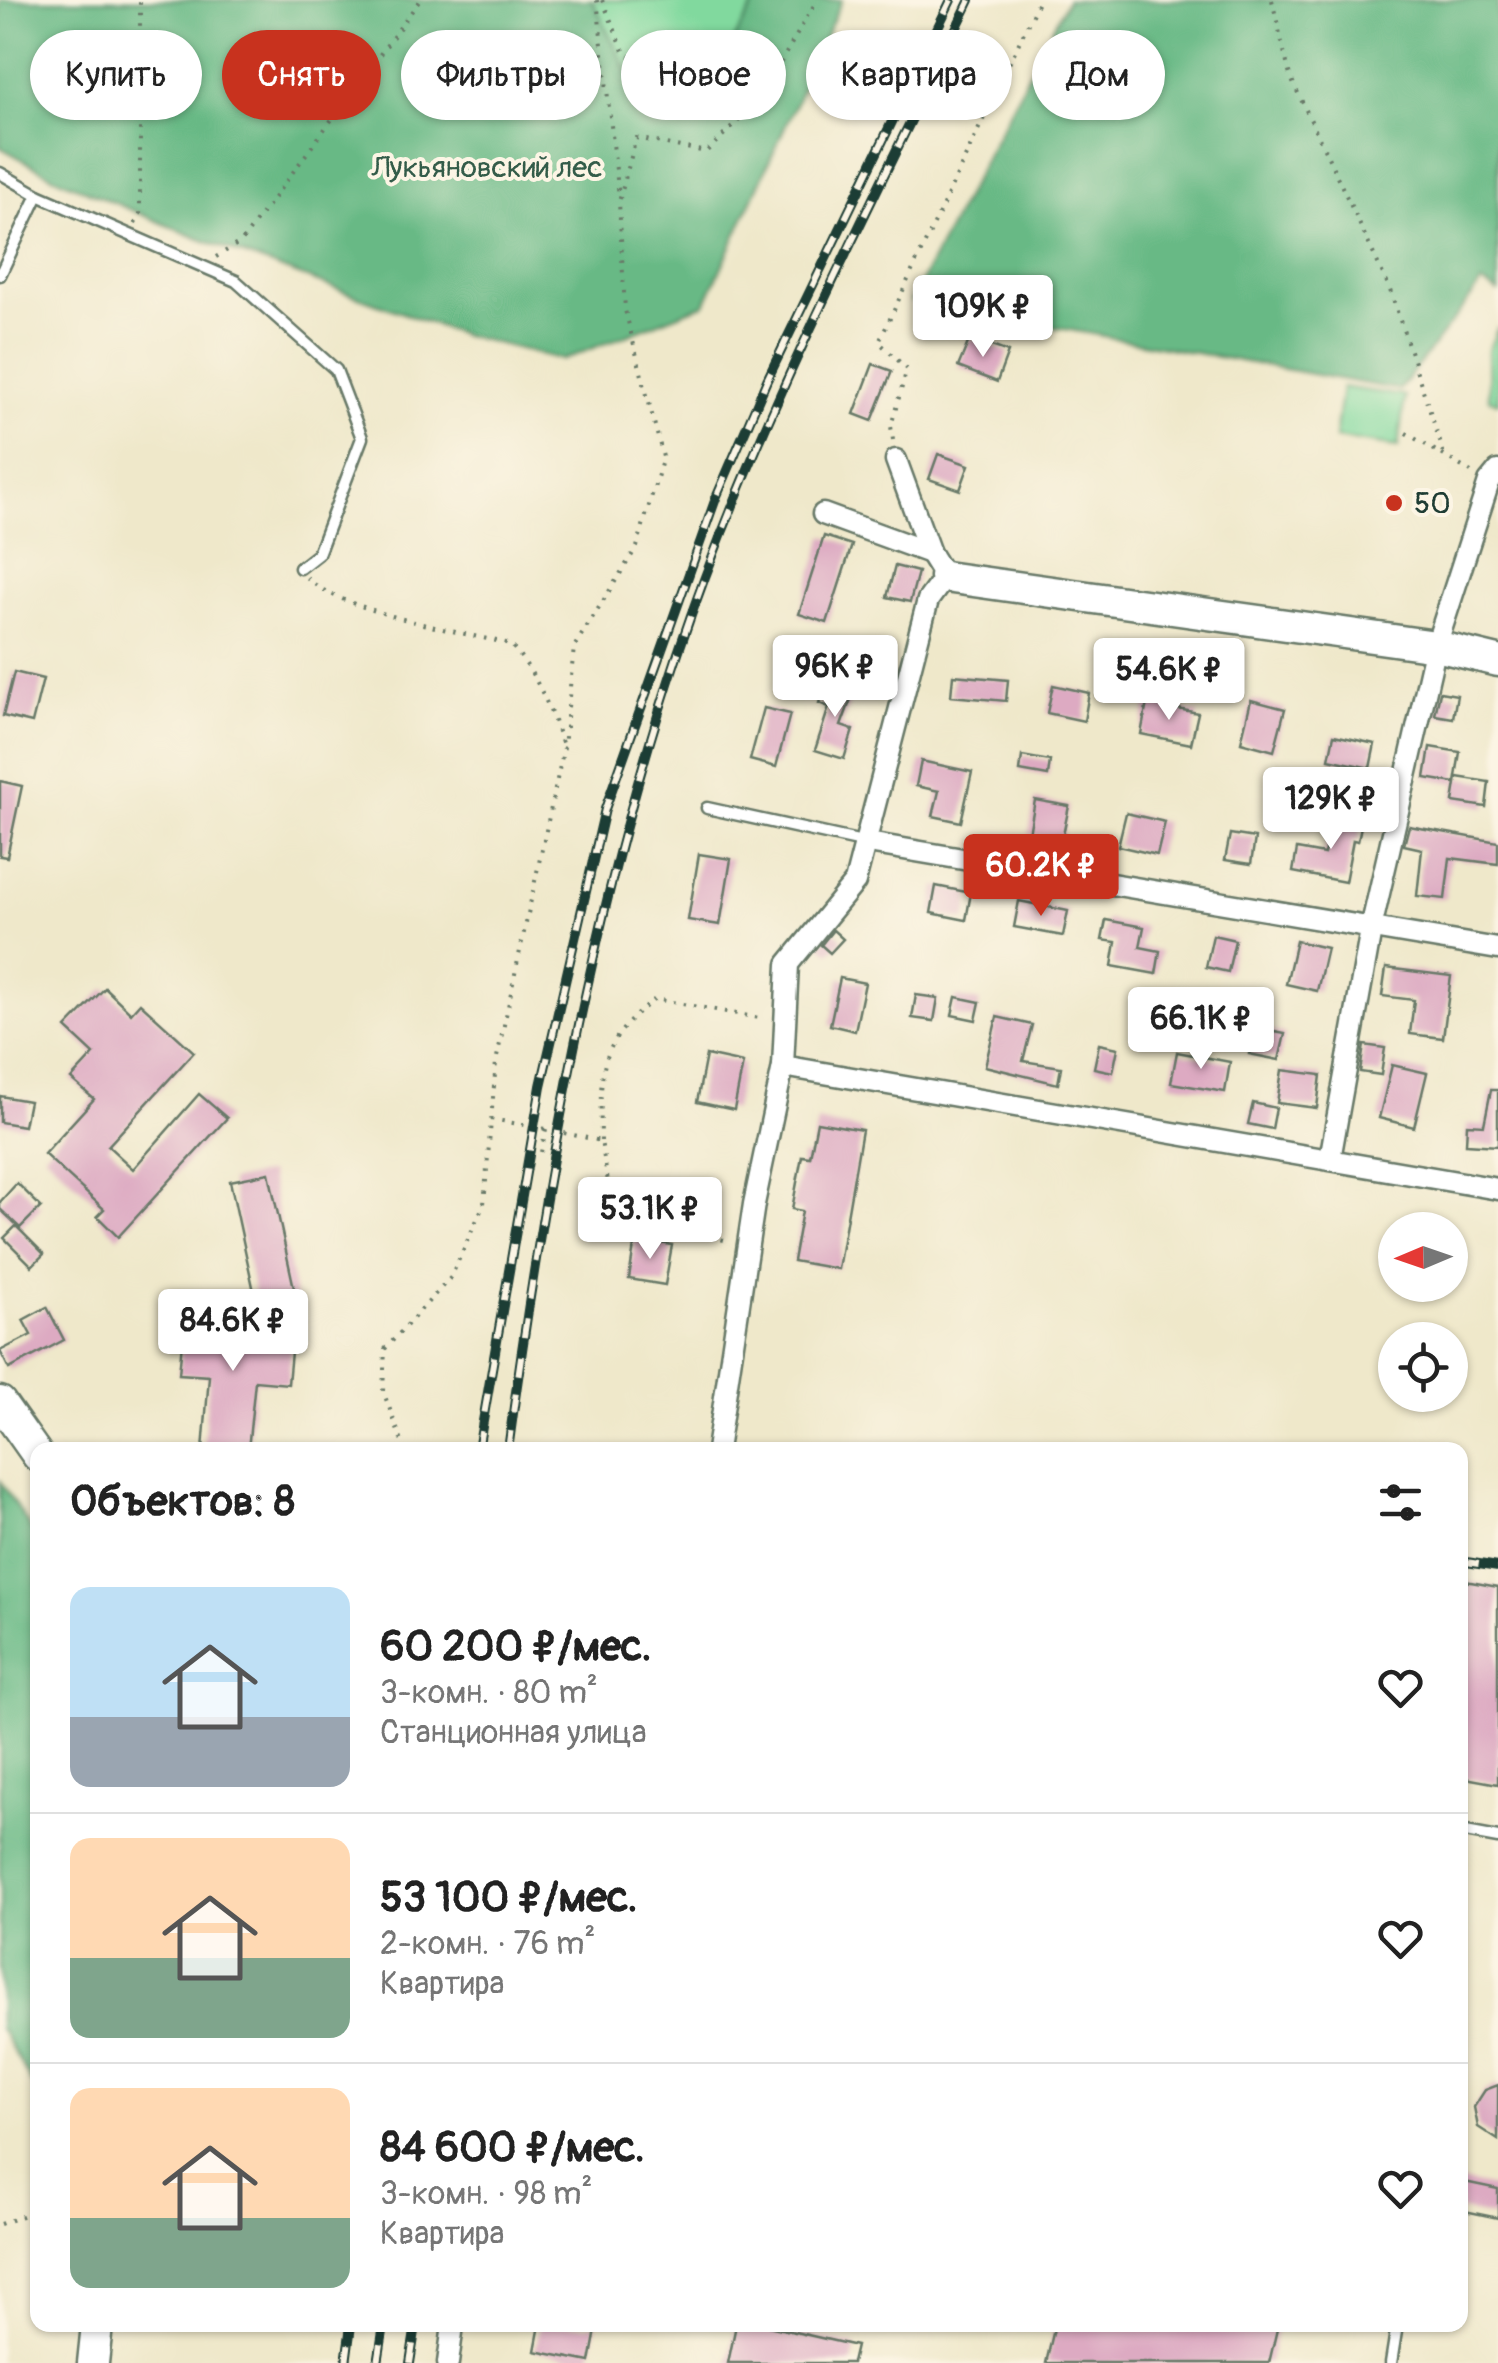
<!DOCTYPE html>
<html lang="ru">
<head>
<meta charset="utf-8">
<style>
  :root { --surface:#fff; --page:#f6f6f6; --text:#222; --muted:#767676; --line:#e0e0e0; --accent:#c8321e }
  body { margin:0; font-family:Pangolin,sans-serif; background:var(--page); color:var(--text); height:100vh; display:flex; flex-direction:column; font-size:38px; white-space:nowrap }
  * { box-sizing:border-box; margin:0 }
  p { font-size:32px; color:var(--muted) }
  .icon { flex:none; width:55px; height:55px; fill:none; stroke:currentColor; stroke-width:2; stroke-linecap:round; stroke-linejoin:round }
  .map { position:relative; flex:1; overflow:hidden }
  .side { position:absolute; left:30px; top:1442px; width:1438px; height:890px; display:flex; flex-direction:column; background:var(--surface); border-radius:20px; box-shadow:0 2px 8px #0004 }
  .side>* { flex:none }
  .guide { position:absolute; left:30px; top:30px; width:1440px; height:90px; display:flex; gap:20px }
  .needle { width:65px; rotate:268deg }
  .tools { position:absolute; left:1378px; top:1212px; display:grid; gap:20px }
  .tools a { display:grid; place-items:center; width:90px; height:90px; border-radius:50%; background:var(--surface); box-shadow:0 2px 8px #0004; font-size:50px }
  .price { position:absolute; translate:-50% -85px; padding:0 22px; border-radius:10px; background:#fff; color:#222; font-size:32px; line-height:65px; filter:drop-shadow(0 2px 5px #0008) }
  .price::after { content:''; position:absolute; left:50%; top:60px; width:30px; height:22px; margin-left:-15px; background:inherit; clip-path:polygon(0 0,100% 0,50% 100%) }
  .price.current { background:var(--accent); color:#fff }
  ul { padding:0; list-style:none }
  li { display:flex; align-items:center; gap:30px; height:250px; padding:0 40px }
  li+li { border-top:2px solid var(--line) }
  li span { display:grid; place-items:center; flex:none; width:280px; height:200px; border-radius:20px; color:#555 }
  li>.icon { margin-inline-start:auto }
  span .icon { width:120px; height:120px; fill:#fffc; stroke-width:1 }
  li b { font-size:42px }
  h2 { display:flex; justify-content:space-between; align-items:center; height:120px; padding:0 40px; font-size:42px }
  .tag { padding:0 35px; border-radius:45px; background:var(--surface); box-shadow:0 2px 8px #0004; font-size:35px; line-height:90px }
  .tag.current { background:var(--accent); color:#fff }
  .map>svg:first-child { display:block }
</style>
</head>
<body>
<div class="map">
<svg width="1498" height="2363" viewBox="0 0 1498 2363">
  <rect width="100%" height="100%" fill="#fcf5e5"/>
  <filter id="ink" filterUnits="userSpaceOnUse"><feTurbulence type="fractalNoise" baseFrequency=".01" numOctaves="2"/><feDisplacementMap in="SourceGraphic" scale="20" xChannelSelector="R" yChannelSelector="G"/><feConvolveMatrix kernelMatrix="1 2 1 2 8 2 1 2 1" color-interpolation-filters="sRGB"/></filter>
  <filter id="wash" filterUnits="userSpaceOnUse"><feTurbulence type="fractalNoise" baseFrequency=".0048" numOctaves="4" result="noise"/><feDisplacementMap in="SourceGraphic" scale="40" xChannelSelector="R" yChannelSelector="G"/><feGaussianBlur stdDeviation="2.25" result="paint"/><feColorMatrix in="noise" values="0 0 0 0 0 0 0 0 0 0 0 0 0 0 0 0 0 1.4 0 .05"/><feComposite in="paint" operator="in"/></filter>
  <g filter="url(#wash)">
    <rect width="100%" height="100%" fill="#efe8ca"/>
    <g fill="#81d99e" stroke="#508b69" stroke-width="2.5">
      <polygon points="592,0 757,0 702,97 634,85"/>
      <polygon points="1498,327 1498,402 1489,399 1488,351"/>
      <polygon points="1342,387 1405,396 1398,447 1335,438"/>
    </g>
    <g fill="#68b985" stroke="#447b5c" stroke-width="2.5">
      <polygon points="0,0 592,0 634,85 702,96 757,0 842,0 705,304 563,360 460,334 197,238 54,177 0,147"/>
      <polygon points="1067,0 1498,0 1498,292 1482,283 1399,390 911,301"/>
      <polygon points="0,1481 37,1538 37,2092 0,2028"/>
    </g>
    <g id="blocks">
      <g fill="#ddaac2">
        <polygon points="970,338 1008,352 997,382 958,367"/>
        <polygon points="873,364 892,371 872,421 854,414"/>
        <polygon points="938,454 969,465 960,490 929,479"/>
        <polygon points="824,536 852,545 827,623 799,614"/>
        <polygon points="895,566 918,572 910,602 887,597"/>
        <polygon points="14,672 43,679 32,723 3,716"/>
        <polygon points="953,675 1008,680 1006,701 951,696"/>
        <polygon points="827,679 855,688 841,726 853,730 844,759 815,750 829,707 819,703"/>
        <polygon points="1053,685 1089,693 1084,721 1047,713"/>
        <polygon points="1440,692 1457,695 1453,718 1435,715"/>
        <polygon points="1251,700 1285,709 1274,751 1241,742"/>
        <polygon points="1147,703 1198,713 1191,744 1141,734"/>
        <polygon points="764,708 790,714 776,767 750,760"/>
        <polygon points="1334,735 1375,744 1370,768 1329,759"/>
        <polygon points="1430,747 1460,752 1455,783 1425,778"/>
        <polygon points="1022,756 1050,761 1048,776 1020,771"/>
        <polygon points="921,761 972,772 961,822 933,816 939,791 916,786"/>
        <polygon points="1457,777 1489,782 1486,807 1453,802"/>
        <polygon points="0,781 22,786 7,857 0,856"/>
        <polygon points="1035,800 1069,806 1062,840 1029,834"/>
        <polygon points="1126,813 1165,822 1157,855 1118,846"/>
        <polygon points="1332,815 1362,821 1358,841 1353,840 1345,882 1293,872 1297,849 1324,854"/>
        <polygon points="1409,826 1498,842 1498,864 1450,858 1445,899 1417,896 1422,849 1404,845"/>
        <polygon points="1230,834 1255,838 1251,864 1225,860"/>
        <polygon points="699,854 731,859 720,925 688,920"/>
        <polygon points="936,886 971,893 966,920 931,913"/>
        <polygon points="1019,901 1068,911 1063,936 1014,927"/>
        <polygon points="1106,920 1144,927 1140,947 1160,951 1156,974 1112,966 1116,942 1102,940"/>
        <polygon points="833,930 843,939 830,953 821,945"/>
        <polygon points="1213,935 1235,940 1228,972 1206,967"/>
        <polygon points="1296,941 1327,948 1317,991 1286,984"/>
        <polygon points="1386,968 1451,976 1443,1038 1410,1034 1414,1000 1382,996"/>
        <polygon points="840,978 865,983 855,1031 830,1025"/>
        <polygon points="105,988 131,1013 140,1003 194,1052 108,1146 133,1169 199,1094 227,1118 118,1237 97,1216 104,1209 44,1154 94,1099 71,1079 94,1054 66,1028"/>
        <polygon points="916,995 938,998 934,1021 912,1018"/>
        <polygon points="956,997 980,1002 976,1020 952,1015"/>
        <polygon points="997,1017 1032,1025 1023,1061 1061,1067 1058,1084 985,1066"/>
        <polygon points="1254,1028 1285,1034 1279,1060 1249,1054"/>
        <polygon points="1099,1044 1118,1048 1113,1072 1094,1068"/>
        <polygon points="1364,1045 1385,1048 1381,1075 1360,1072"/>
        <polygon points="1177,1052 1230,1062 1225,1092 1171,1083"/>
        <polygon points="706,1055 743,1063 734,1110 697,1102"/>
        <polygon points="1392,1065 1427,1073 1414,1127 1379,1118"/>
        <polygon points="1282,1070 1321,1075 1317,1108 1277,1103"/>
        <polygon points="1491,1090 1498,1090 1498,1146 1466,1144 1467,1124 1484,1125"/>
        <polygon points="0,1096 29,1101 24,1126 0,1122"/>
        <polygon points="1253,1103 1276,1108 1272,1129 1248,1124"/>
        <polygon points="817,1122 862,1130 838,1269 793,1261 802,1211 792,1209 802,1156 810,1157"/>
        <polygon points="269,1173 297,1302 258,1310 230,1181"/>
        <polygon points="17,1183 41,1207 20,1228 0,1209 0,1202"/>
        <polygon points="16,1226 44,1254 32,1266 4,1238"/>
        <polygon points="635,1239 672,1245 665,1285 629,1279"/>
        <polygon points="47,1307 64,1340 9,1369 0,1351 31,1335 23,1320"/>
        <polygon points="184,1320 293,1330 288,1384 255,1381 248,1450 203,1450 209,1376 179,1374"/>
        <polygon points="1460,1580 1498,1587 1498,1784 1460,1777"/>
        <polygon points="1498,2085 1498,2140 1478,2127 1474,2107 1485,2090"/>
        <polygon points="1460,2181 1498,2189 1498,2218 1460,2210"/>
        <polygon points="540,2325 597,2325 590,2362 535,2351"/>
        <polygon points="736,2325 764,2325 856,2346 852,2363 728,2363"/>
        <polygon points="1055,2325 1278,2325 1269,2363 1046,2363"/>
      </g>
    </g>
  </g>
  <g filter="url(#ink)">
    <use href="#blocks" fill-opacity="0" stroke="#687968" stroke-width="2.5"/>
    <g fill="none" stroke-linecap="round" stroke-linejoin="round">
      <defs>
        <g id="lane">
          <polyline points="0,173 38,195 236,281 336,370 362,438 318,554 300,568"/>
          <polyline points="0,275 38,195"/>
          <polyline points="707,808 867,843"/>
          <polyline points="1460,1831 1498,1838"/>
          <polyline points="1391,2363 1397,2325"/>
        </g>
        <g id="street">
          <polyline points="823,514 930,553"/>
          <polyline points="868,843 1498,949"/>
          <polyline points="783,1066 1498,1189"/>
          <polyline points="1330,1159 1372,924 1436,646 1489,482 1498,471"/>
          <polyline points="717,1450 754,1204 783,1066 788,964 855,882 928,600 945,577 930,553 896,460"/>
          <polyline points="448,2363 453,2325"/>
        </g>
        <g id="secondary">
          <polyline points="945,577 1436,646 1498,661"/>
          <polyline points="0,1402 38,1456"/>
          <polyline points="93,2363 97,2325"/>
        </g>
      </defs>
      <use href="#lane" stroke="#687968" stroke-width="15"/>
      <use href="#street" stroke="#687968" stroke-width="25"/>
      <use href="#secondary" stroke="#687968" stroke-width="35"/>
      <g stroke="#687968" stroke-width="4" stroke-dasharray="2.5 8" stroke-linecap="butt">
        <polyline points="597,0 619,197"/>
        <polyline points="602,0 625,53 670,80 727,82 757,103"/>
        <polyline points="1272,0 1290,76 1389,287 1445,457"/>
        <polyline points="135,224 140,214 140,0"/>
        <polyline points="216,257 242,241 420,0"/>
        <polyline points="1406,433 1471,472"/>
        <polyline points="893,440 891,426 907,369 879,342 1039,0"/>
        <path d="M307 577C330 608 467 634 510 644 537 674 549 706 562 743"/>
        <polyline points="491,1119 546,1129"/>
        <path d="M601 1141C600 1071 597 1044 655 999L765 1019"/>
        <polyline points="541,1152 546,1129 601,1141 610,1193 650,1222 656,1242"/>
        <polyline points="650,1222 728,1241"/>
        <polyline points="405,1450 383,1391 385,1349 451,1277 484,1204 496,1062 564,747 574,647 637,547 663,457 625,310 619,202 636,138 706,152 757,103 817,0"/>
        <polyline points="0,2224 38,2210"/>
      </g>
      <use href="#lane" stroke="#fff" stroke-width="10"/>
      <use href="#street" stroke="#fff" stroke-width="20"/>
      <use href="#secondary" stroke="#fff" stroke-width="30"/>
      <defs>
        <g id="rail">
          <polyline points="478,1450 541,1086 605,809 716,498 767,380 951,0"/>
          <path d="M508 1450C544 1182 592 910 678 653 754 426 866 215 970 0"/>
          <polyline points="1460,1561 1498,1567"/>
          <polyline points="346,2363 351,2325"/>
          <polyline points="378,2363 384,2325"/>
          <polyline points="410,2363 416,2325"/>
        </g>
      </defs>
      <use href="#rail" stroke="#1f3d34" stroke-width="10"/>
      <use href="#rail" stroke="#fcf5e5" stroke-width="6" stroke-dasharray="19" stroke-linecap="butt"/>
    </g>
  </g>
  <circle fill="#c8321e" stroke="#fcf5e5" stroke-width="4" cx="1394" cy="503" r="10"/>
  <g text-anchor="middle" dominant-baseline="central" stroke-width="8" stroke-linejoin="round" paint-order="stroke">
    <g font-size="30" fill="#335c49" stroke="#fcf5e5">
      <text x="487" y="167">Лукьяновский лес</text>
    </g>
    <g font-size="30" fill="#1f3d34" stroke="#fcf5e5" text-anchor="start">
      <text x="1414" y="503">50</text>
    </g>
  </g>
</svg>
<div class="tools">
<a><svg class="needle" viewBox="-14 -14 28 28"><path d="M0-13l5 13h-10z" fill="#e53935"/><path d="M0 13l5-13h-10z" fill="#767676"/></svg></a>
<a><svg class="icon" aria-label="locate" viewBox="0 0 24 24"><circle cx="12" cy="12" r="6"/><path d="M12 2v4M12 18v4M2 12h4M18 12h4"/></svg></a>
</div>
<b class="price" style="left:983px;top:360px">109K ₽</b>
<b class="price" style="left:835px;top:720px">96K ₽</b>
<b class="price" style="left:1169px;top:723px">54.6K ₽</b>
<b class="price" style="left:1331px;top:852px">129K ₽</b>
<b class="price current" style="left:1041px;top:919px">60.2K ₽</b>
<b class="price" style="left:1201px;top:1072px">66.1K ₽</b>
<b class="price" style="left:650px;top:1262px">53.1K ₽</b>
<b class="price" style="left:233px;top:1374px">84.6K ₽</b>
<div class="guide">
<a class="tag">Купить</a>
<a class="tag current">Снять</a>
<a class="tag">Фильтры</a>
<a class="tag">Новое</a>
<a class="tag">Квартира</a>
<a class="tag">Дом</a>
</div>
<section class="side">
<h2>Объектов: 8<svg class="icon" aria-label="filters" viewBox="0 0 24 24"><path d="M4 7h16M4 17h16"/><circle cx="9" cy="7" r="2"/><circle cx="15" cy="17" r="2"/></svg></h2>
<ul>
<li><span style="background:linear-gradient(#bfe0f5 65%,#9aa5b1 0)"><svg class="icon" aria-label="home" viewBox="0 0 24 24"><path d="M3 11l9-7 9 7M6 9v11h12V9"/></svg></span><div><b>60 200 ₽/мес.</b><p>3-комн. · 80 m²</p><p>Станционная улица</p></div><svg class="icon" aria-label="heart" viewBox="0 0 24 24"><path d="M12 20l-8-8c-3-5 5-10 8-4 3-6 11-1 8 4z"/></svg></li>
<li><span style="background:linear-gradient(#ffd9b3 60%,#7fa58c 0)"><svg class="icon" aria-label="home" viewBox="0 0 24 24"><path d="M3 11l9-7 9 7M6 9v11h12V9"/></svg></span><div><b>53 100 ₽/мес.</b><p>2-комн. · 76 m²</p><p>Квартира</p></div><svg class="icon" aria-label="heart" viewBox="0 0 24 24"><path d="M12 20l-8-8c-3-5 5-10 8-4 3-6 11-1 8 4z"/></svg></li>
<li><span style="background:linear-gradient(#ffd9b3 65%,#7fa58c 0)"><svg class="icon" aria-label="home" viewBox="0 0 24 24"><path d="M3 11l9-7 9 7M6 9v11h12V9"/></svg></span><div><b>84 600 ₽/мес.</b><p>3-комн. · 98 m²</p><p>Квартира</p></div><svg class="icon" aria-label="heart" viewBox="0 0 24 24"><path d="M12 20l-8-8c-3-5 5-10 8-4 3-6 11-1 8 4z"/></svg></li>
</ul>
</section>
</div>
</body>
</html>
